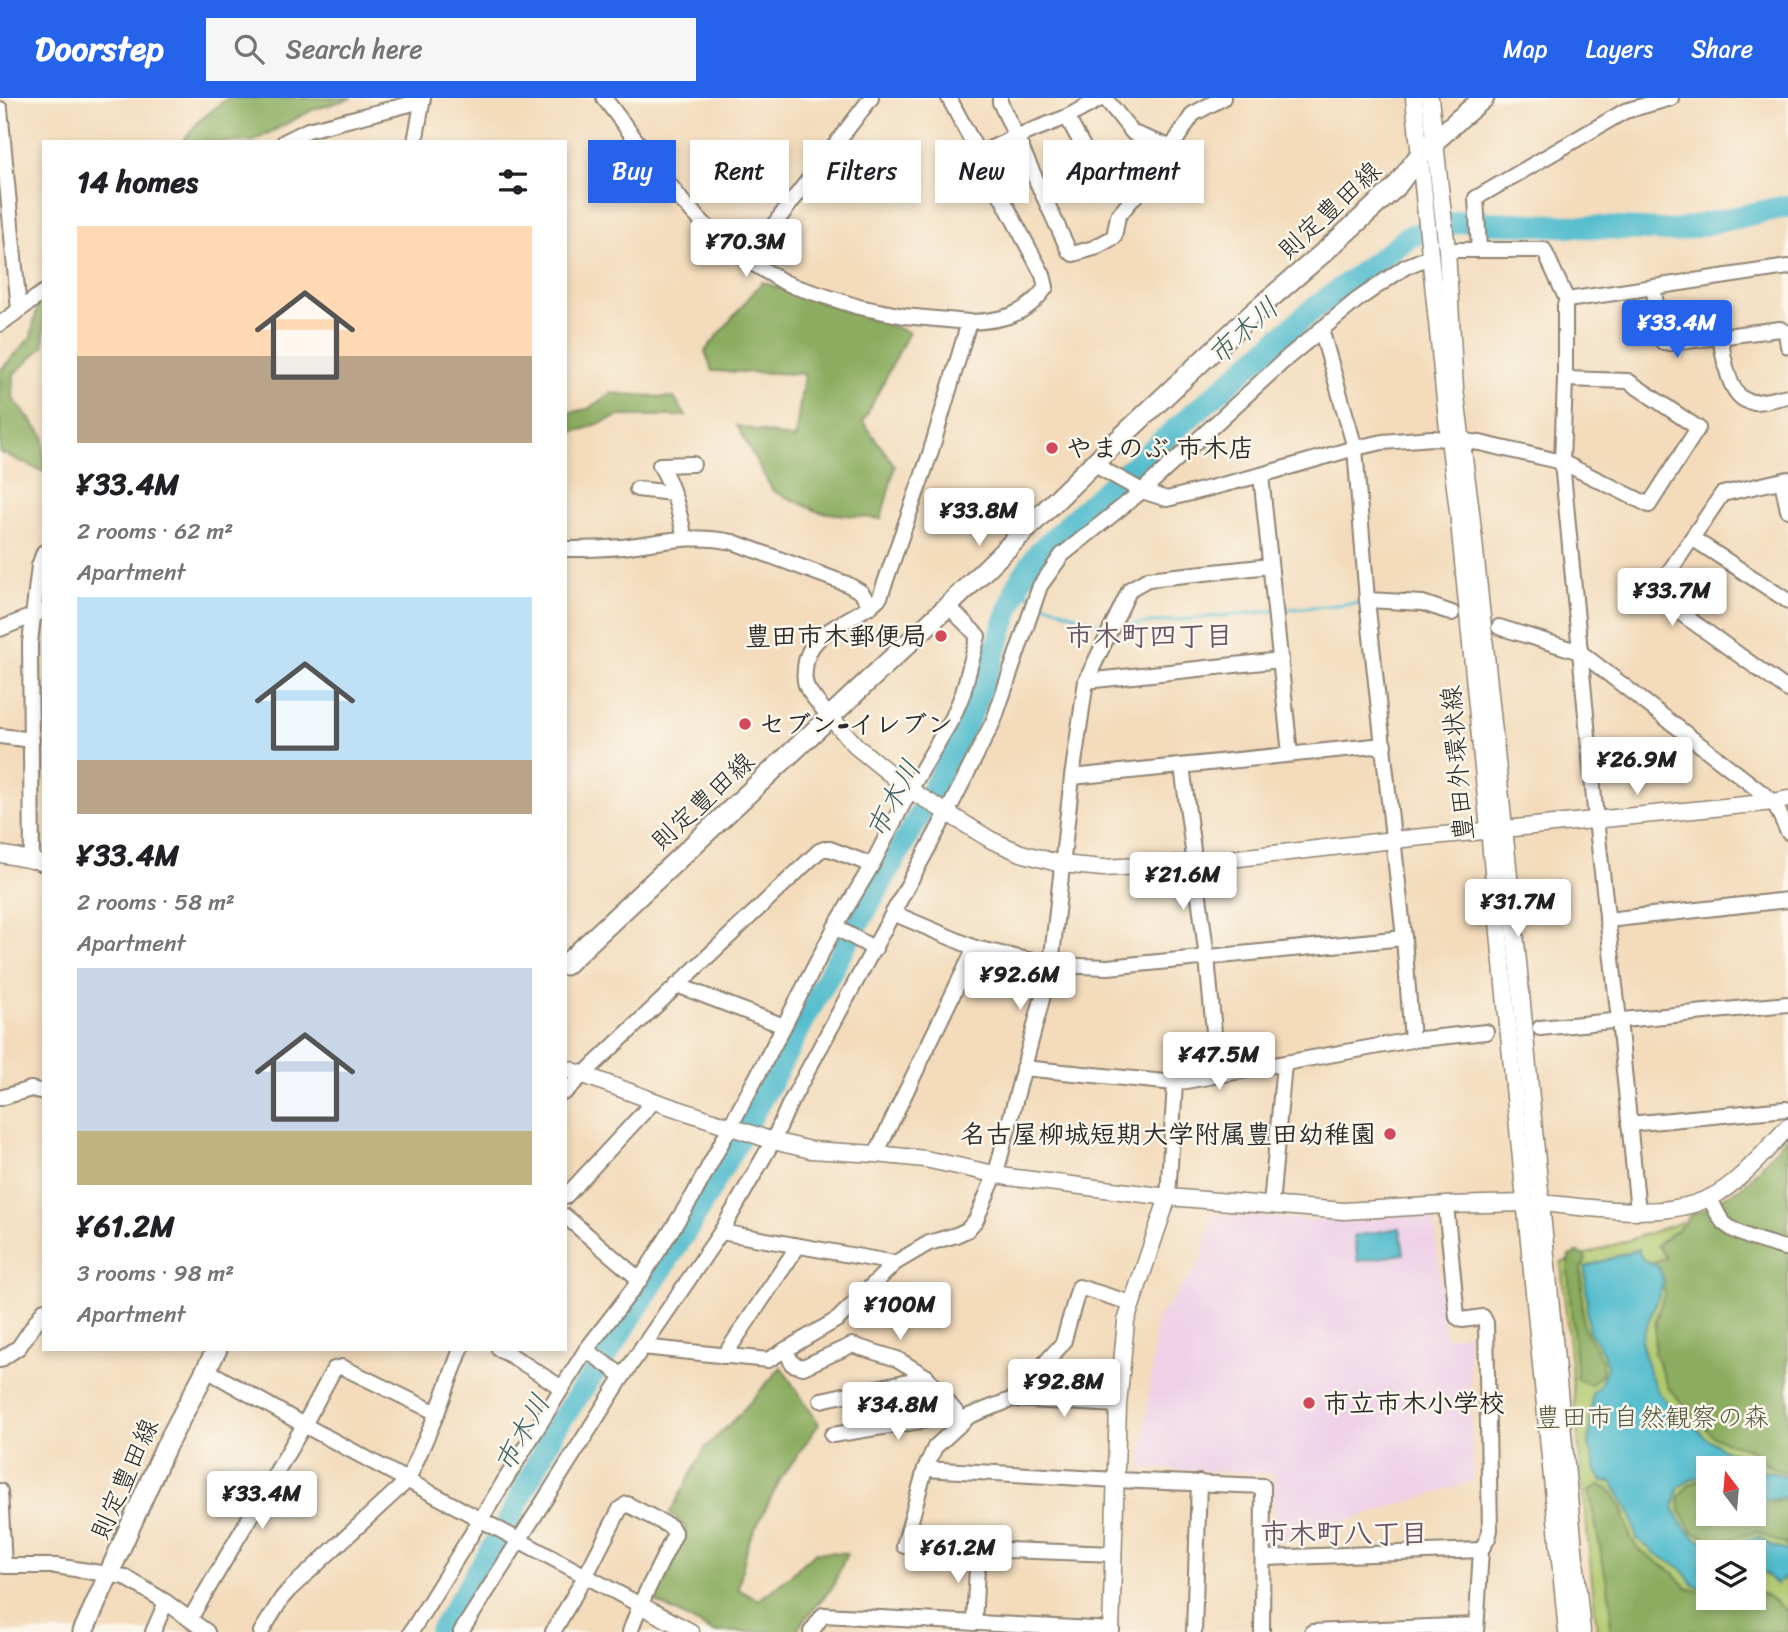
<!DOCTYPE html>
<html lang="en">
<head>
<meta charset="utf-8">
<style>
  :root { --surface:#fff; --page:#f6f6f6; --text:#202124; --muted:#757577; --accent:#2563eb }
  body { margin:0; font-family:Sriracha,"Klee One",sans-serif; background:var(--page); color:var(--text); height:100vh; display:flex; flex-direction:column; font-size:26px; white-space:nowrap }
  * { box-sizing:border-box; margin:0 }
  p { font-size:23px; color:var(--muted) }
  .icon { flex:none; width:38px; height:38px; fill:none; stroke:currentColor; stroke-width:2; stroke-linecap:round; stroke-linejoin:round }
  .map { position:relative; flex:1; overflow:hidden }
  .drawer { position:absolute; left:42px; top:42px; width:525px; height:1211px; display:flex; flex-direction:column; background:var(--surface); border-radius:0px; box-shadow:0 4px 10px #0003 }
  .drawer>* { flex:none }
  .banner { position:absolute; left:588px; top:42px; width:665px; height:63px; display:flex; gap:14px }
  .needle { width:46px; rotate:344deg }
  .buttons { position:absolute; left:1696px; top:1358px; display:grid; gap:14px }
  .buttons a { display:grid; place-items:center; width:70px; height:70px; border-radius:0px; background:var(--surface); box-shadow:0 4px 10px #0003; font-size:35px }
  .price { position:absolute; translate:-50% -60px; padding:0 16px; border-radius:7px; background:#fff; color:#222; font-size:23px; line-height:46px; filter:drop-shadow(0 2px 4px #0008) }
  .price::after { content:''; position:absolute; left:50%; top:42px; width:21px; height:16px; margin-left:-10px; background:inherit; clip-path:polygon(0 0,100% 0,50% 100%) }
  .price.on { background:var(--accent); color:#fff }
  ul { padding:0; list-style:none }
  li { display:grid; align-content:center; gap:14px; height:371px; padding:0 35px }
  li span { display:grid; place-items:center; height:217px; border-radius:0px; color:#555 }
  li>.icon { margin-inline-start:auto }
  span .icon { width:126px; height:126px; fill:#fffc; stroke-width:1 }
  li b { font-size:30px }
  h2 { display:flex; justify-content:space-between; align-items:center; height:84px; padding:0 35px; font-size:30px }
  .chip { padding:0 24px; border-radius:0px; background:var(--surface); box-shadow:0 4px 10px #0003; font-size:24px; line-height:63px }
  .chip.on { background:var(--accent); color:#fff }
  header { display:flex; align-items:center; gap:42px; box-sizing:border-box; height:98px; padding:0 35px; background:var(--accent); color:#fff }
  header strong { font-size:33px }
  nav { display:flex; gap:38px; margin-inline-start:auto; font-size:24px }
  .search { width:490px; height:63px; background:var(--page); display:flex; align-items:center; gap:18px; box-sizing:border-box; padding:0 24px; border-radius:0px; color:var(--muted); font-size:26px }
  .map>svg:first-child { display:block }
</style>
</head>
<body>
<header>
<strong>Doorstep</strong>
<div class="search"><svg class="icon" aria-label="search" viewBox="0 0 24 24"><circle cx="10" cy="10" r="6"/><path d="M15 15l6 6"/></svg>Search here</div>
<nav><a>Map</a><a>Layers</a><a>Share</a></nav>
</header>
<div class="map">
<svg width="1788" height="1534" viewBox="0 0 1788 1534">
  <rect width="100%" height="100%" fill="#fbf7ec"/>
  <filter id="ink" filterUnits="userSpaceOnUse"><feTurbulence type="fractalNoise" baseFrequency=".0143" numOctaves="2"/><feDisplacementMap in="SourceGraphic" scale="14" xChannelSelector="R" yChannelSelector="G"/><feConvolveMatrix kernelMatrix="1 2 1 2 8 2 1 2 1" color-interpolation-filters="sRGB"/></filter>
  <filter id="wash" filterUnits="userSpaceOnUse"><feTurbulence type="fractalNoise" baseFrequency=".00686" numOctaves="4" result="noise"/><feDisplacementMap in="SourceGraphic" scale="28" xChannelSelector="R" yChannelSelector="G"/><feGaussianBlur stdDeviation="1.57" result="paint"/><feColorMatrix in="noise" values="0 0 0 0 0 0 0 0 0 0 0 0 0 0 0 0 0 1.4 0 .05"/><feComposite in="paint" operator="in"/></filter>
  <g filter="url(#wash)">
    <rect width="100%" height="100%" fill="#f3dbbb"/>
    <polygon fill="#eed0e7" points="1434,1114 1445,1239 1468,1235 1473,1383 1274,1446 1274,1376 1141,1370 1157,1221 1202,1162 1212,1116 1345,1124"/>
    <path fill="#b1c96e" stroke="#6e7a4c" stroke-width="2" fill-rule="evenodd" d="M1682 1124 1698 1167 1788 1333V1534H1597L1561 1165ZM1708 1370H1754V1416H1708ZM1708 1454H1754V1500H1708Z"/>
    <g fill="#8cad61" stroke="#5c6c46" stroke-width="2">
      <polygon points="228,0 352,0 312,12 252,44 182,44 199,23"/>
      <polygon points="762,184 909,234 863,324 895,368 881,421 819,414 773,393 737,328 795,341 804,276 712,273 705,253"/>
      <polygon points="44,201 44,248 14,276 13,301 44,338 44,374 7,357 0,355 0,273 31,239 38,205"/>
      <polygon points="611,295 674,300 686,318 618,318 585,331 565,335 565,315 588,311"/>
      <polygon points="1788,1037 1788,1144 1733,1128 1717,1103 1745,1086"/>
      <polygon points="1709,1110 1788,1154 1788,1375 1772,1370 1749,1351 1715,1340 1669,1291 1654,1255 1656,1221 1665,1193 1655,1181 1650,1170 1655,1163 1666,1160 1657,1147 1684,1126 1691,1116"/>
      <polygon points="1579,1154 1586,1161 1581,1171 1583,1228 1602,1263 1602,1276 1591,1287 1577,1281 1568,1173 1569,1158"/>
      <polygon points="781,1269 819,1326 780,1382 748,1445 738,1491 758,1502 778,1488 816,1454 847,1455 832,1490 812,1512 796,1534 713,1534 649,1500 686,1431 670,1415 705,1350 737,1319"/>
      <polygon points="1699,1382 1708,1385 1708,1416 1754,1416 1754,1409 1788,1401 1788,1448 1757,1434 1715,1444 1693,1434 1680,1413 1679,1399 1689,1387"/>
      <polygon points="1599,1387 1610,1392 1622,1409 1631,1441 1640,1453 1674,1475 1687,1490 1708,1496 1708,1500 1754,1500 1754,1493 1768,1498 1788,1514 1788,1534 1610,1534 1611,1506 1589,1393"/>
    </g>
    <g fill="#51bccd" stroke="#3e747c" stroke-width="2">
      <polygon points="1400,1130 1404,1156 1358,1163 1354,1138"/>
      <path d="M1639 1151V1155L1643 1162 1659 1169 1664 1184 1641 1242 1649 1274 1658 1294 1672 1310 1688 1321 1704 1338 1724 1352 1740 1357 1757 1371 1773 1374 1788 1380V1398L1754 1405V1370H1708V1380C1696 1376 1688 1383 1678 1390L1674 1411 1683 1427 1695 1440 1715 1448 1759 1439 1770 1447 1788 1453V1480L1786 1479 1776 1487 1765 1475 1754 1471V1454H1708V1492L1694 1487 1682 1471 1658 1457 1637 1441 1631 1416 1612 1384 1602 1383 1596 1373 1589 1347 1592 1296 1599 1290 1607 1269 1603 1255 1588 1231 1585 1169Z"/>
    </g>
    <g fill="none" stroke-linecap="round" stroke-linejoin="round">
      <g stroke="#51bccd" stroke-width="3.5">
        <polyline points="1018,486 1031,498"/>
        <polyline points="1037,503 1099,526 1109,528"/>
        <polyline points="1280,512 1359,505"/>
        <polyline points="1117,528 1273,513"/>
      </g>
      <polyline stroke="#51bccd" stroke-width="23" points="440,1534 507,1426 554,1332 608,1255 689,1128 775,976 815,901 923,711 972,614 990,568 1018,486 1039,454 1088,408 1312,212 1410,138 1462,123 1674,133 1788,108"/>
    </g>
  </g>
  <g filter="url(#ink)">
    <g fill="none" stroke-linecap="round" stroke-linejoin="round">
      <defs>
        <g id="minor">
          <polyline points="604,0 682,103 712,134 747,162 784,184 796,189 859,209 904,218 969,224"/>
          <polyline points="1000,0 1000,4 1069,153 1073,156 1094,150 1114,139 1118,118 1135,98 1147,87 1193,16 1223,0"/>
          <polyline points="1105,0 1133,35 1170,49"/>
          <polyline points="0,11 19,212"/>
          <polyline points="1067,19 1087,56 1135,98"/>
          <polyline points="284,44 308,32 422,3"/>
          <polyline points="415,44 423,0"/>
          <polyline points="979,56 1015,39 1067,19 1102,0"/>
          <polyline points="1479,151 1476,100 1625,13 1671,0"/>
          <polyline points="1447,152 1544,152 1567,202 1565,207 1565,281 1562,364 1596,722 1619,922 1638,1113"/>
          <polyline points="747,162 871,0"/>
          <polyline points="1653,189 1663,244 1671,245 1780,231 1786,234 1788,248"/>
          <polyline points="1567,202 1788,169"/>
          <polyline points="0,226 44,194"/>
          <polyline points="1321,231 1355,350 1367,502 1404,840 1412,942"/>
          <path d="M1720 239C1724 258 1728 304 1754 304 1765 304 1777 300 1788 298"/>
          <polyline points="1096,363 1104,372 1142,393 1167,401 1261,377 1355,350 1383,344 1432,340 1449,341 1480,345 1562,364 1649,407 1698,330 1628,283 1565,281"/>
          <polyline points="1261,377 1290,656"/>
          <polyline points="1788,381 1722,396 1654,496 1788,592"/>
          <polyline points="1782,383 1788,412"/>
          <polyline points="637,391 672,395"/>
          <path d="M685 440C679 414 674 390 660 367L693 366"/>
          <polyline points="1692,440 1788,503"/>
          <path d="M565 451C587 451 609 451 630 448 667 443 696 436 733 444L847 486 861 494 871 508"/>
          <polyline points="44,454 39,468 30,545 32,762 44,766"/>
          <polyline points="1367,502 1423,505 1452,515"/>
          <polyline points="1499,529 1580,554 1774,704 1788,734"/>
          <polyline points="0,531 44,513"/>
          <polyline points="1086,583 1281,562"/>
          <path d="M830 619C823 611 815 602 809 593 805 587 804 579 805 572 806 530 855 525 880 499L930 356 969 224C1002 223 1027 217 1046 189L1043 177 949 0"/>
          <polyline points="0,638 32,642"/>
          <polyline points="1182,668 1207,860 1218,976"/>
          <polyline points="1072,679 1384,647"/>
          <polyline points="893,815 975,850 1051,867 1108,869 1404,840"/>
          <polyline points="1607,822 1788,802"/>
          <polyline points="835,829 875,851"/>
          <polyline points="677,887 784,928"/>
          <polyline points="1540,930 1788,906"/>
          <polyline points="1023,970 1175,985 1412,942 1486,934"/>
          <polyline points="565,994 819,753 824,751 830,751 872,767"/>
          <polyline points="0,1000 31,991 44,994"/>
          <polyline points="1629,1026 1786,1011"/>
          <polyline points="876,1056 975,850"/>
          <polyline points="565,1099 654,1003"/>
          <polyline points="1168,1099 1175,985"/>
          <path d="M1710 1100C1714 1108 1718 1119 1724 1125 1739 1139 1769 1145 1788 1151"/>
          <polyline points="1271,1107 1284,966"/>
          <polyline points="1446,1107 1457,1219 1462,1222 1483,1219 1486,1225 1490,1432 1488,1440 1481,1452 1476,1534"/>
          <polyline points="565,1118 640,1182"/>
          <polyline points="721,1134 895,1165"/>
          <polyline points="642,1249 768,1262 838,1221 895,1165 929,1145 956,1137 967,1132 976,1122 996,1075 1051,867 1072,679 1086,583 1130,491 1148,481 1270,468"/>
          <polyline points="499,1251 512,1258 562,1290"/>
          <polyline points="786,1251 792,1266 803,1269 852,1247 897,1261 927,1279 963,1323"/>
          <polyline points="586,1252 623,1278"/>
          <polyline points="724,1258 798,1148"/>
          <polyline points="0,1262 19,1249 44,1212"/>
          <polyline points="205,1271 304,1327 640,1507"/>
          <polyline points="1013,1301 1118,1307"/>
          <polyline points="821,1302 927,1279"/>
          <polyline points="832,1337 958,1317"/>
          <polyline points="925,1371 1116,1382 1263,1388 1262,1534"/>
          <polyline points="0,1393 4,1468 56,1468 125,1479 166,1504 207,1534"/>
          <polyline points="1114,1456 904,1448 925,1371 935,1349 969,1318 1013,1301 1063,1245 1079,1189 1131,1205"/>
          <polyline points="1264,1460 1481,1452"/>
          <polyline points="190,1521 304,1327 334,1271 342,1269 437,1315"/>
          <polyline points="974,1525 978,1451"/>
          <polyline points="153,1534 166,1504"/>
          <polyline points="261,1534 282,1500 289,1492 408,1382 437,1315 461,1251"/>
          <polyline points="411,1534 562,1290 586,1252 640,1182 693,1098 784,928 835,829 872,767 910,692 953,619 963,595 978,538 948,508"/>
          <polyline points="461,1534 623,1278 721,1134 773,1043 789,1007 947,715 994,622 1040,488 1062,457 1142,393 1288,259 1357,202 1405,169 1429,159"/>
          <polyline points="553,1534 586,1477 620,1411 627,1406 671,1429 675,1436 640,1507 630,1534"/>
          <polyline points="811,1534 823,1517 1112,1532"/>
          <polyline points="1194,1534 1199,1384"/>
          <polyline points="1312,1534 1476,1527"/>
        </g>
        <g id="tertiary">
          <polyline points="1414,0 1449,341 1458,413 1567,1534"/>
          <polyline points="1430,0 1447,152 1455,291 1471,414 1518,864 1582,1534"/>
          <polyline points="830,619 858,650 910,692 991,742 1021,755 1061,766 1103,770 1195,765 1393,742 1774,704 1788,701"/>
          <polyline points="0,756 32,762"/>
          <polyline points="565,970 654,1003 773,1043 811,1052 876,1056 925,1061 1008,1079 1168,1099 1344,1113 1446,1107 1525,1105"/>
          <path d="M1540 1105C1591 1109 1661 1123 1709 1100 1738 1087 1766 1052 1788 1029"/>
          <polyline points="640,1507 691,1534"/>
          <polyline points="1111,1534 1118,1307 1126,1223 1168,1099"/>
        </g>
        <g id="secondary">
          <polyline points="565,867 948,508 1096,363 1253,215 1323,155 1396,89 1419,58 1459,21 1484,0"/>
          <polyline points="83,1534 166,1348 217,1251"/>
        </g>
      </defs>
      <use href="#minor" stroke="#8f8373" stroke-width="18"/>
      <use href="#tertiary" stroke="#8f8373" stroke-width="19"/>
      <use href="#secondary" stroke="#8f8373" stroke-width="23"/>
      <use href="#minor" stroke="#fff" stroke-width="14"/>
      <use href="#tertiary" stroke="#fff" stroke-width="16"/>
      <use href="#secondary" stroke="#fff" stroke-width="19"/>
    </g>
  </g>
  <g fill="#d1495b" stroke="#fbf7ec" stroke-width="2.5">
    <circle cx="1052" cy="350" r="7"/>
    <circle cx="941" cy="538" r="7"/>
    <circle cx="745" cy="626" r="7"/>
    <circle cx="1390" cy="1036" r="7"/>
    <circle cx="1309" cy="1305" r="7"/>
  </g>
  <g text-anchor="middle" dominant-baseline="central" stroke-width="5" stroke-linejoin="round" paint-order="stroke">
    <g font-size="26" fill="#2b2b2b" stroke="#fbf7ec">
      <text transform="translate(1329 112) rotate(-43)">則定豊田線</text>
      <text transform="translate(1457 665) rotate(-95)">豊田外環状線</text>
      <text transform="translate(702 703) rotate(-43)">則定豊田線</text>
      <text transform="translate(124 1381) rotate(-66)">則定豊田線</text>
    </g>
    <g font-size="26" font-weight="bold" fill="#2b2b2b" stroke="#fbf7ec" text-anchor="start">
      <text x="1066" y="350">やまのぶ 市木店</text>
      <text x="927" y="538" text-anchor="end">豊田市木郵便局</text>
      <text x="759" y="626">セブン-イレブン</text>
      <text x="1376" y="1036" text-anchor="end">名古屋柳城短期大学附属豊田幼稚園</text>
      <text x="1323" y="1305">市立市木小学校</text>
    </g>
    <g font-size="26" fill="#535a3f" stroke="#fbf7ec">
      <text x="1652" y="1319">豊田市自然観察の森</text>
    </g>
    <g font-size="28" font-style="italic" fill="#385e64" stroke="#fbf7ec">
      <text transform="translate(1243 233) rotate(-42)">市木川</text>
      <text transform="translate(893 701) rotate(-62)">市木川</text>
      <text transform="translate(522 1335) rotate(-61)">市木川</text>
    </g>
    <g font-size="28" font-weight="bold" fill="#685466" stroke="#fbf7ec">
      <text x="1149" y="537">市木町四丁目</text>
      <text x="1344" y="1435">市木町八丁目</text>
    </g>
  </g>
</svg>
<div class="buttons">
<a><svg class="needle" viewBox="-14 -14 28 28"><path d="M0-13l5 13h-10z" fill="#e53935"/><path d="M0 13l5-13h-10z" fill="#757577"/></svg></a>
<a><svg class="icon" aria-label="layers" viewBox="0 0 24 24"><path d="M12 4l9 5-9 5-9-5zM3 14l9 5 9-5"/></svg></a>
</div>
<b class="price" style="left:746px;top:181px">¥70.3M</b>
<b class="price on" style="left:1677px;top:262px">¥33.4M</b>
<b class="price" style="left:979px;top:450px">¥33.8M</b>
<b class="price" style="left:1672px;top:530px">¥33.7M</b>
<b class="price" style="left:1637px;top:699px">¥26.9M</b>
<b class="price" style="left:1183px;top:814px">¥21.6M</b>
<b class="price" style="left:1518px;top:841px">¥31.7M</b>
<b class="price" style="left:1020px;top:914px">¥92.6M</b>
<b class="price" style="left:1219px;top:994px">¥47.5M</b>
<b class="price" style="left:900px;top:1244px">¥100M</b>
<b class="price" style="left:1064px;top:1321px">¥92.8M</b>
<b class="price" style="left:898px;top:1344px">¥34.8M</b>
<b class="price" style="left:262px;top:1433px">¥33.4M</b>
<b class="price" style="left:958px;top:1487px">¥61.2M</b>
<div class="banner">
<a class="chip on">Buy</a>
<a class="chip">Rent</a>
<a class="chip">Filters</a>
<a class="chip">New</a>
<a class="chip">Apartment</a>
</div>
<section class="drawer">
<h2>14 homes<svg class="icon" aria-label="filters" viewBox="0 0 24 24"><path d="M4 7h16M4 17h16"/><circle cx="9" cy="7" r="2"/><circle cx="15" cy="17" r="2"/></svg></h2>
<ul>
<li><span style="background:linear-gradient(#ffd9b3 60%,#b9a48a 0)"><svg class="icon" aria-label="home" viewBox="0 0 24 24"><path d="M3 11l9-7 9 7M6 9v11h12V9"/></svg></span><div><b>¥33.4M</b><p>2 rooms · 62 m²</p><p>Apartment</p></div></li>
<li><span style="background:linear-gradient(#bfe0f5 75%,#b9a48a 0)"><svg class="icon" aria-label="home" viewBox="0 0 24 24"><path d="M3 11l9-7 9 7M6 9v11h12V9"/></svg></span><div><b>¥33.4M</b><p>2 rooms · 58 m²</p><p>Apartment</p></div></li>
<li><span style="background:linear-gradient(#c9d6e8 75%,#c2b280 0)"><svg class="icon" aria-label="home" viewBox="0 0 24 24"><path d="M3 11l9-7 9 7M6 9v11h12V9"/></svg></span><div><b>¥61.2M</b><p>3 rooms · 98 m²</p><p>Apartment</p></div></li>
</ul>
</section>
</div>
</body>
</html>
